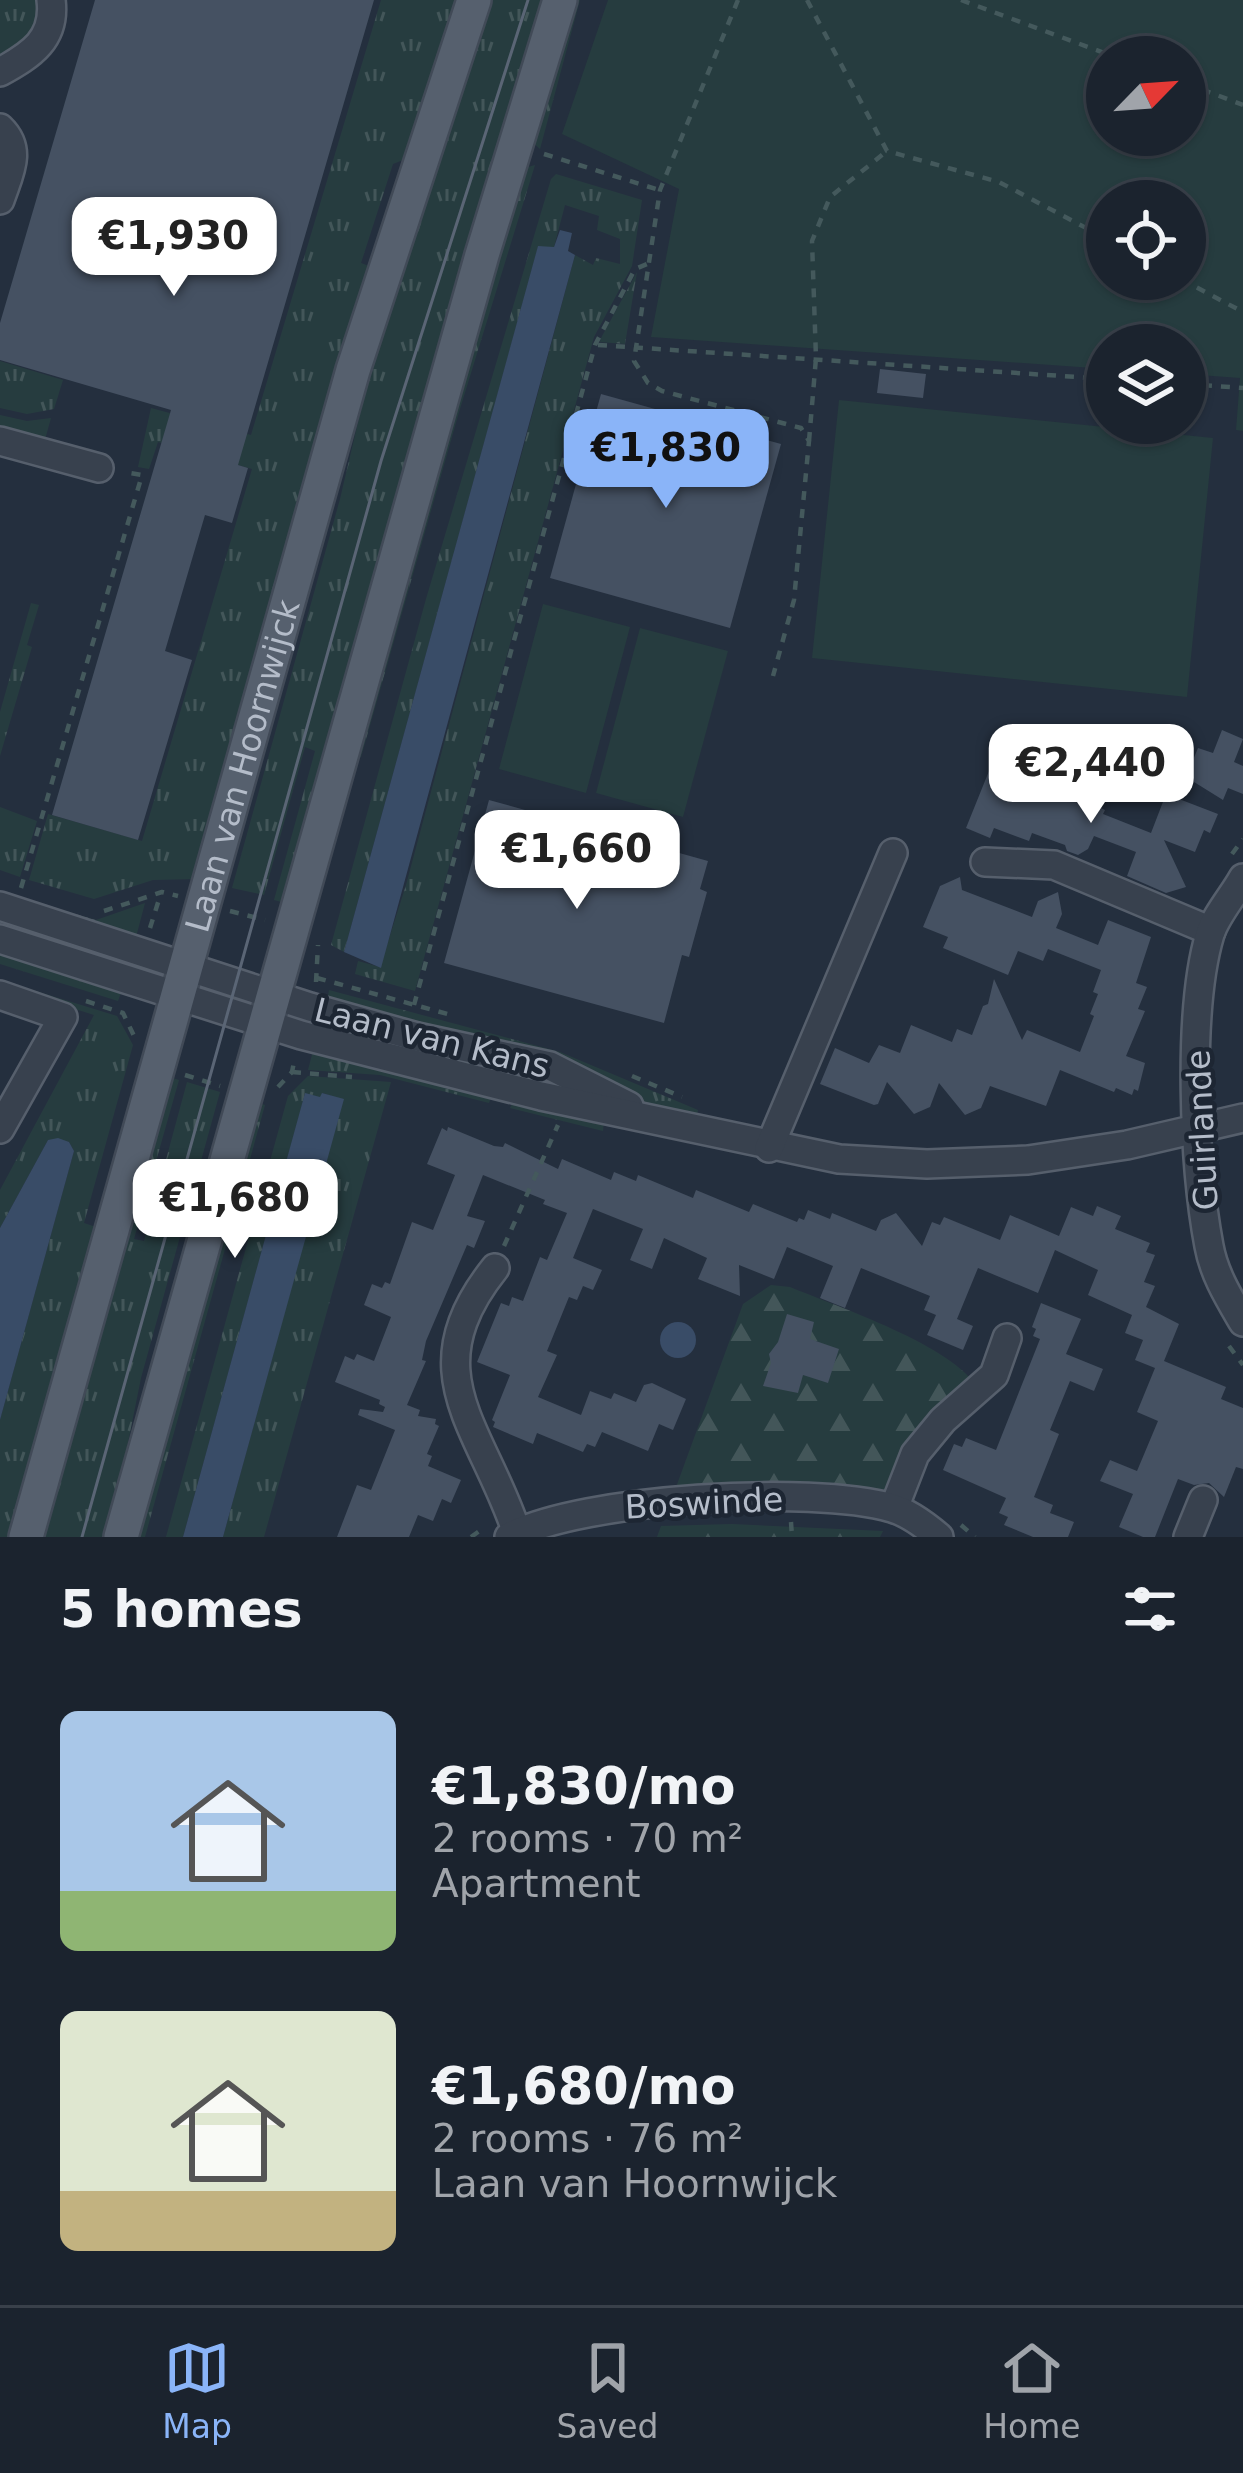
<!DOCTYPE html>
<html lang="en">
<head>
<meta charset="utf-8">
<style>
  :root { --surface:#1b232e; --page:#242b36; --text:#f1f3f6; --muted:#a0a4aa; --line:#39404a; --accent:#8ab4f8 }
  body { margin:0; font-family:"DejaVu Sans",sans-serif; background:var(--page); color:var(--text); height:100vh; display:flex; flex-direction:column; font-size:45px; white-space:nowrap }
  * { box-sizing:border-box; margin:0 }
  p { font-size:39px; color:var(--muted) }
  .icon { flex:none; width:66px; height:66px; fill:none; stroke:currentColor; stroke-width:2; stroke-linecap:round; stroke-linejoin:round }
  .map { position:relative; height:1537px; overflow:hidden }
  .drawer { display:flex; flex-direction:column; background:var(--surface); flex:1 }
  .drawer>* { flex:none }
  .needle { width:78px; rotate:65deg }
  .tools { position:absolute; left:1086px; top:36px; display:grid; gap:24px }
  .tools a { display:grid; place-items:center; width:120px; height:120px; border-radius:50%; background:var(--surface); box-shadow:0 3px 9px #0004,0 0 0 3px var(--line); font-size:60px }
  .price { position:absolute; translate:-50% -102px; padding:0 27px; border-radius:24px; background:#fff; color:#222; font-size:39px; line-height:78px; filter:drop-shadow(0 3px 6px #0008) }
  .price::after { content:''; position:absolute; left:50%; top:72px; width:36px; height:27px; margin-left:-18px; background:inherit; clip-path:polygon(0 0,100% 0,50% 100%) }
  .price.on { background:var(--accent); color:#111 }
  ul { padding:0; list-style:none }
  li { display:flex; align-items:center; gap:36px; height:300px; padding:0 60px }
  li span { display:grid; place-items:center; flex:none; width:336px; height:240px; border-radius:18px; color:#555 }
  li>.icon { margin-inline-start:auto }
  span .icon { width:144px; height:144px; fill:#fffc; stroke-width:1 }
  li b { font-size:51px }
  h2 { display:flex; justify-content:space-between; align-items:center; height:144px; padding:0 60px; font-size:51px }
  .menu { display:flex; justify-content:space-around; align-items:center; height:168px; border-top:3px solid var(--line); background:var(--surface); font-size:33px; color:var(--muted) }
  .menu a { display:grid; justify-items:center; gap:6px }
  .menu .on { color:var(--accent) }
  .map>svg:first-child { display:block }
</style>
</head>
<body>
<div class="map">
<svg width="1243" height="1537" viewBox="0 0 1243 1537">
  <defs>
    <pattern id="grass-tufts" width="24" height="20" patternUnits="userSpaceOnUse" patternTransform="scale(3)"><rect width="24" height="20" fill="#263c3f"/><path d="M3 7l-1-3M5 7V3M7 7l1-3M15 17l-1-3M17 17v-4M19 17l1-3" fill="none" stroke="#435659"/></pattern>
    <pattern id="forest-firs" width="22" height="20" patternUnits="userSpaceOnUse" patternTransform="scale(3)"><rect width="22" height="20" fill="#263c3f"/><path d="M5 1l3.5 6h-7zM16 11l3.5 6h-7z" fill="#435659"/></pattern>
  </defs>
  <rect width="100%" height="100%" fill="#242f3e"/>
  <g fill="url(#grass-tufts)">
    <polygon points="0,0 38,0 43,12 26,42 0,59"/>
    <polygon points="381,0 461,0 408,158 393,164 361,263 374,268 197,879 153,880 94,899 29,880 48,814 142,841 252,469 158,442 149,469 138,467 151,408 251,435"/>
    <polygon points="488,0 546,0 285,903 274,900 315,751 305,747 264,895 232,888 340,499 383,316"/>
    <polygon points="570,0 580,0 540,149 529,139"/>
    <polygon points="535,165 459,412 361,757 351,755 521,169"/>
    <polygon points="556,174 642,200 632,266 594,337 415,991 355,974 358,961 380,967 406,885 575,255 593,265 596,258 620,264 620,239 597,230 599,216 565,205 554,247 538,247 344,952 331,945 426,599 551,179"/>
    <polygon points="637,272 625,344 600,342 601,338"/>
    <polygon points="0,361 63,380 54,409 27,414 0,408"/>
    <polygon points="0,415 27,421 51,418 44,443 0,436"/>
    <polygon points="31,603 39,605 27,645 32,647 0,756 0,712"/>
    <polygon points="0,807 37,821 20,877 0,870"/>
    <polygon points="0,892 96,920 145,903 136,937 0,899"/>
    <polygon points="0,951 122,990 118,1001 0,964"/>
    <polygon points="0,980 117,1016 133,1045 84,1223 99,1228 27,1488 9,1537 0,1537 0,1420 74,1151 69,1142 48,1140 0,1228 0,1190 94,1015 0,985"/>
    <polygon points="329,990 560,1052 698,1110 696,1121 644,1104 582,1073 327,1002"/>
    <polygon points="314,1047 464,1083 462,1092 483,1097 486,1089 491,1097 489,1103 380,1075 308,1070"/>
    <polygon points="308,1076 391,1082 264,1537 223,1537 343,1100 323,1093 320,1098 305,1094 183,1537 166,1537 288,1096"/>
    <polygon points="169,1077 179,1080 134,1239 144,1241 187,1082 220,1092 141,1378 109,1537 40,1537"/>
    <polygon points="514,1100 604,1121 603,1131 510,1108"/>
    <polygon points="255,1102 265,1105 145,1537 135,1537"/>
  </g>
  <g fill="url(#forest-firs)">
    <path d="M771 1285 790 1287C838 1307 955 1346 978 1389L886 1495 675 1490 743 1304Z"/>
    <polygon points="732,1524 883,1531 880,1537 657,1537 661,1526"/>
  </g>
  <g fill="#263c3f" fill-rule="evenodd">
    <path d="M608 0H1243V431L1236 430 1240 378 1185 374V345H1107V369L651 337 679 189 562 134ZM1185 57V135H1107V57ZM1185 201V279H1107V201Z"/>
    <polygon points="839,400 1213,438 1187,697 812,658"/>
    <polygon points="543,604 630,627 586,793 499,769"/>
    <polygon points="640,628 728,651 683,817 596,793"/>
  </g>
  <g fill="#394c67">
    <polygon points="560,230 572,233 568,251 575,255 381,968 344,952 538,246 554,247"/>
    <polygon points="305,1093 320,1097 322,1093 344,1099 223,1537 183,1537"/>
    <polygon points="58,1138 69,1142 74,1151 0,1420 0,1228 48,1140"/>
    <circle cx="678" cy="1340" r="18"/>
  </g>
  <g fill="#455162">
    <polygon points="95,0 374,0 238,465 248,468 232,523 205,515 165,651 192,660 138,840 52,815 171,410 0,360 0,323"/>
    <polygon points="880,369 926,374 923,398 877,393"/>
    <polygon points="601,394 781,444 730,628 550,578"/>
    <polygon points="1222,730 1243,739 1234,762 1243,766 1243,794 1228,788 1223,800 1186,777 1198,748 1213,753"/>
    <polygon points="989,771 1032,789 1035,782 1058,791 1060,787 1105,810 1103,814 1151,833 1166,794 1218,814 1210,833 1204,830 1195,852 1164,840 1186,887 1166,893 1127,876 1136,852 1094,836 1088,849 1078,855 1067,851 1065,845 1032,833 1029,841 994,828 990,838 966,828"/>
    <polygon points="489,800 708,861 700,889 707,892 689,957 682,955 664,1023 444,963"/>
    <polygon points="960,877 962,890 1032,917 1038,901 1058,892 1062,914 1056,928 1098,945 1108,920 1151,937 1136,983 1147,987 1138,1009 1145,1011 1126,1056 1145,1063 1138,1091 1134,1089 1132,1095 1116,1088 1114,1092 1060,1070 1046,1106 990,1086 981,1108 965,1115 939,1083 930,1107 914,1114 887,1082 878,1104 874,1105 820,1084 835,1048 869,1063 879,1045 900,1053 911,1025 952,1042 957,1029 972,1035 983,1006 988,1004 994,979 1022,1040 1027,1030 1080,1052 1094,1016 1090,1014 1098,994 1093,992 1101,970 1048,949 1043,961 1018,951 1008,975 943,948 948,937 923,927 940,886"/>
    <polygon points="448,1127 494,1146 503,1147 505,1143 558,1169 562,1159 611,1180 614,1172 636,1181 638,1175 693,1198 696,1190 749,1212 753,1204 797,1222 799,1218 804,1220 808,1210 830,1219 832,1213 876,1231 881,1220 896,1213 922,1246 932,1222 940,1225 944,1217 1000,1240 1010,1215 1059,1236 1071,1207 1093,1216 1097,1206 1121,1216 1115,1229 1150,1243 1146,1252 1155,1255 1144,1282 1155,1286 1146,1307 1179,1324 1164,1361 1226,1387 1221,1399 1243,1408 1243,1469 1236,1467 1224,1497 1209,1483 1194,1485 1178,1479 1155,1537 1143,1537 1119,1527 1133,1494 1100,1481 1110,1460 1137,1471 1158,1421 1137,1412 1155,1368 1135,1360 1143,1340 1125,1333 1132,1315 1088,1295 1098,1270 1055,1250 1038,1293 978,1268 957,1319 973,1326 963,1350 927,1335 936,1315 924,1310 930,1296 861,1268 845,1308 820,1298 833,1266 787,1247 774,1279 739,1265 740,1296 698,1279 707,1258 664,1238 652,1269 630,1260 643,1229 593,1209 573,1258 602,1270 593,1290 583,1286 577,1300 569,1297 547,1351 557,1355 538,1397 581,1415 590,1391 611,1399 614,1393 636,1402 644,1385 652,1383 686,1399 673,1430 659,1424 648,1451 602,1432 595,1447 587,1444 583,1452 537,1433 533,1444 493,1427 495,1422 492,1420 510,1375 477,1362 501,1303 509,1306 512,1297 523,1301 540,1257 547,1260 567,1213 543,1204 545,1200 483,1175 467,1216 485,1221 474,1248 467,1245 426,1341 422,1360 426,1361 407,1405 420,1410 418,1416 436,1419 435,1424 439,1426 427,1454 432,1456 428,1466 461,1480 451,1503 442,1499 433,1521 418,1515 409,1537 337,1537 357,1485 371,1490 395,1430 358,1415 360,1409 383,1412 385,1407 379,1404 380,1400 335,1382 345,1356 354,1360 357,1354 374,1361 391,1317 364,1305 372,1284 382,1288 385,1282 390,1284 412,1222 433,1230 455,1175 427,1164 442,1128 447,1131"/>
    <polygon points="1041,1303 1081,1319 1066,1354 1103,1369 1094,1391 1070,1381 1050,1430 1059,1434 1034,1497 1053,1505 1050,1513 1074,1522 1068,1537 1033,1537 1004,1525 1008,1517 999,1513 1006,1498 943,1470 954,1444 962,1447 966,1438 996,1450 1040,1339 1033,1336 1036,1329 1032,1327"/>
    <polygon points="787,1314 814,1322 810,1339 839,1349 828,1383 803,1375 798,1393 763,1386 771,1363 769,1354 778,1342"/>
  </g>
  <g fill="none" stroke-linecap="round" stroke-linejoin="round">
    <defs>
      <g id="minor">
        <path d="M0 72C31 55 56 39 51 0"/>
        <path d="M0 128C23 150 9 173 0 200"/>
        <polyline points="0,441 99,468"/>
        <polyline points="985,862 1054,865 1211,931"/>
        <path d="M1243 878C1233 896 1216 915 1210 934 1187 1011 1194 1167 1209 1246 1214 1274 1229 1298 1243 1322"/>
        <polyline points="0,906 310,1007 417,1037 550,1066 629,1106"/>
        <polyline points="0,939 301,1035 541,1096 839,1159 927,1164 1028,1160 1127,1145 1243,1118"/>
        <polyline points="0,995 63,1017 0,1129"/>
        <polyline points="769,1148 893,853"/>
        <path d="M495 1268C411 1373 482 1427 517 1533"/>
        <polyline points="894,1508 915,1454 943,1420 994,1375 1007,1338"/>
        <path d="M509 1537C583 1498 811 1485 892 1508 909 1513 926 1526 939 1537"/>
        <polyline points="1188,1537 1203,1500"/>
      </g>
      <g id="major">
        <path id="s1" d="M26 1537 353 370 474 0"/>
        <polyline points="121,1537 482,255 560,0"/>
      </g>
    </defs>
    <use href="#minor" stroke="#565f6c" stroke-width="32"/>
    <use href="#major" stroke="#414a57" stroke-width="38"/>
    <g stroke="#44595c" stroke-width="4.5" stroke-dasharray="9 9" stroke-linecap="butt">
      <polyline points="738,0 660,190 634,361 648,383 662,391 801,428 809,441 794,600 773,676"/>
      <polyline points="807,0 887,151 999,182 1107,239"/>
      <polyline points="961,0 1115,57"/>
      <polyline points="1185,83 1243,105"/>
      <polyline points="544,154 659,190"/>
      <polyline points="1181,279 1243,312"/>
      <polyline points="598,345 1107,379"/>
      <polyline points="1185,384 1243,388"/>
      <polyline points="809,441 816,358 812,241 830,197 887,151"/>
      <polyline points="1232,854 1243,839"/>
      <polyline points="21,888 142,475 123,472"/>
      <polyline points="104,911 162,892 178,896"/>
      <polyline points="230,911 265,920"/>
      <polyline points="150,928 161,893"/>
      <polyline points="317,978 451,1015"/>
      <polyline points="316,982 318,945"/>
      <polyline points="86,1001 123,1013 135,1038"/>
      <polyline points="414,1005 595,345 635,269 647,264"/>
      <polyline points="292,1072 352,1077"/>
      <polyline points="185,1075 220,1086"/>
      <polyline points="632,1076 682,1097"/>
      <polyline points="278,1087 292,1072 294,1062"/>
      <polyline points="504,1246 558,1125"/>
      <polyline points="1229,1346 1243,1365"/>
      <polyline points="791,1522 792,1537"/>
      <polyline points="961,1525 975,1537"/>
      <polyline points="471,1537 485,1527"/>
    </g>
    <use href="#minor" stroke="#38414e" stroke-width="27"/>
    <use href="#major" stroke="#56606e" stroke-width="33"/>
    <polyline stroke="#5a6575" stroke-width="3" points="82,1537 381,461 528,0"/>
  </g>
  <g text-anchor="middle" dominant-baseline="central" stroke-width="9" stroke-linejoin="round" paint-order="stroke">
    <g font-size="33" fill="#b4bcc9" stroke="#1d2633">
      <text stroke="none"><textPath href="#s1" startOffset="801">Laan van Hoornwijck</textPath></text>
      <text transform="translate(432 1038) rotate(14)">Laan van Kans</text>
      <text transform="translate(1202 1130) rotate(-93)">Guirlande</text>
      <text transform="translate(704 1503) rotate(-3)">Boswinde</text>
    </g>
  </g>
</svg>
<div class="tools">
<a><svg class="needle" viewBox="-14 -14 28 28"><path d="M0-13l5 13h-10z" fill="#e53935"/><path d="M0 13l5-13h-10z" fill="#a0a4aa"/></svg></a>
<a><svg class="icon" aria-label="locate" viewBox="0 0 24 24"><circle cx="12" cy="12" r="6"/><path d="M12 2v4M12 18v4M2 12h4M18 12h4"/></svg></a>
<a><svg class="icon" aria-label="layers" viewBox="0 0 24 24"><path d="M12 4l9 5-9 5-9-5zM3 14l9 5 9-5"/></svg></a>
</div>
<b class="price" style="left:174px;top:299px">€1,930</b>
<b class="price on" style="left:666px;top:511px">€1,830</b>
<b class="price" style="left:1091px;top:826px">€2,440</b>
<b class="price" style="left:577px;top:912px">€1,660</b>
<b class="price" style="left:235px;top:1261px">€1,680</b>
</div>
<section class="drawer">
<h2>5 homes<svg class="icon" aria-label="filters" viewBox="0 0 24 24"><path d="M4 7h16M4 17h16"/><circle cx="9" cy="7" r="2"/><circle cx="15" cy="17" r="2"/></svg></h2>
<ul>
<li><span style="background:linear-gradient(#a9c7e8 75%,#8fb573 0)"><svg class="icon" aria-label="home" viewBox="0 0 24 24"><path d="M3 11l9-7 9 7M6 9v11h12V9"/></svg></span><div><b>€1,830/mo</b><p>2 rooms · 70 m²</p><p>Apartment</p></div></li>
<li><span style="background:linear-gradient(#dfe7d0 75%,#c2b280 0)"><svg class="icon" aria-label="home" viewBox="0 0 24 24"><path d="M3 11l9-7 9 7M6 9v11h12V9"/></svg></span><div><b>€1,680/mo</b><p>2 rooms · 76 m²</p><p>Laan van Hoornwijck</p></div></li>
</ul>
</section>
<nav class="menu">
<a class="on"><svg class="icon" aria-label="map" viewBox="0 0 24 24"><path d="M3 6l6-2 6 2 6-2v14l-6 2-6-2-6 2zM9 4v14M15 6v14"/></svg>Map</a>
<a><svg class="icon" aria-label="saved" viewBox="0 0 24 24"><path d="M7 4h10v16l-5-4-5 4z"/></svg>Saved</a>
<a><svg class="icon" aria-label="home" viewBox="0 0 24 24"><path d="M3 11l9-7 9 7M6 9v11h12V9"/></svg>Home</a>
</nav>
</body>
</html>
